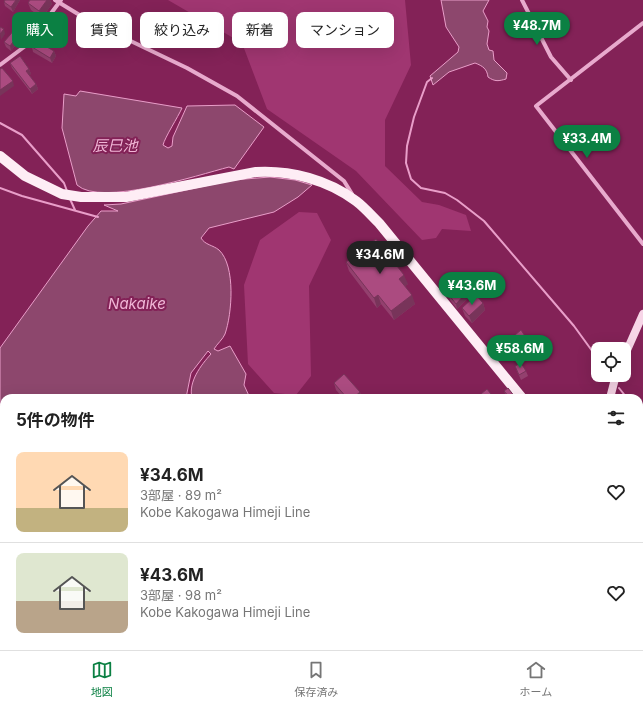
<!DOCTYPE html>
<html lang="ja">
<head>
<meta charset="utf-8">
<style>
  :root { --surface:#fff; --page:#f2f2f2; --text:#222; --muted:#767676; --line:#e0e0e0; --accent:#0b8043 }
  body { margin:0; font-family:Inter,"Noto Sans JP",sans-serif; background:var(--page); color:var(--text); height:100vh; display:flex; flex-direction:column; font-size:15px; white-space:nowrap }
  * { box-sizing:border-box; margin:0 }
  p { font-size:13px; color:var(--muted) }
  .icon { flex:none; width:22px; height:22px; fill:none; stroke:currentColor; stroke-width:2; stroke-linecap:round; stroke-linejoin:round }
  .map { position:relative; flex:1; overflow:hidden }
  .sheet { position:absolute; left:0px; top:394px; width:643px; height:256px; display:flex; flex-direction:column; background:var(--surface); border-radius:12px 12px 0 0; box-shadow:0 4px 16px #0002 }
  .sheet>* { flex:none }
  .banner { position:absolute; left:12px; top:12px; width:400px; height:36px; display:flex; gap:8px }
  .fabs { position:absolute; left:591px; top:342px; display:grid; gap:8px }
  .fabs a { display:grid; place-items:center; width:40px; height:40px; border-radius:8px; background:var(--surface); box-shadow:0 4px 16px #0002; font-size:20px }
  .price { position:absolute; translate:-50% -34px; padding:0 9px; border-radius:14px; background:var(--accent); color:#fff; font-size:13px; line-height:26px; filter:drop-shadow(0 1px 2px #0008) }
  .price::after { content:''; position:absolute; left:50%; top:24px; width:12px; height:9px; margin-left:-6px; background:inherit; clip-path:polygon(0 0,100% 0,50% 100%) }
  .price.on { background:#222; color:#fff }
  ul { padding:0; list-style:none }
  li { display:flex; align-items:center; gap:12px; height:100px; padding:0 16px }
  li+li { border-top:1px solid var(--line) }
  li span { display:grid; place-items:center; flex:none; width:112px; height:80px; border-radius:8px; color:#555 }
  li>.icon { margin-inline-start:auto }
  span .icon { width:48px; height:48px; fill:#fffc; stroke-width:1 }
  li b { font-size:17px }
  h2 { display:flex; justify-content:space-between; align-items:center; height:48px; padding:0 16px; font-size:17px }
  .tag { padding:0 14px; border-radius:8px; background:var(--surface); box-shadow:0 4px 16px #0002; font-size:14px; line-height:36px }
  .tag.on { background:var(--accent); color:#fff }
  .tabs { display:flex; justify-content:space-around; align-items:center; height:56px; border-top:1px solid var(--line); background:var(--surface); font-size:11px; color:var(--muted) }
  .tabs a { display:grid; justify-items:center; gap:2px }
  .tabs .on { color:var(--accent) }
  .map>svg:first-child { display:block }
</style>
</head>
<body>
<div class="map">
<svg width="643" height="650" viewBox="0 0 643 650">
  <rect width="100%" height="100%" fill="#832257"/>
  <g fill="#a03671">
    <polygon points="168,0 405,0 411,65 385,120 385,166 422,202 439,205 466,215 471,231 442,229 436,238 422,240 356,171 267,109 242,43"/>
    <polygon points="299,212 317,213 331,240 309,286 311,376 296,395 274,393 248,364 244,285 260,240"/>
  </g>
  <g fill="#8d476d" stroke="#e99ec9">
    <path d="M441 0H489L483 11 488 21 487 27 489 31 487 44 489 50 493 51 494 60 507 73 506 79C499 81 495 82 488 77 487 69 483 66 475 63L449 72 433 85 430 76 458 52 459 47 446 27Z"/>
    <path d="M80 91 182 108C178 117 165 137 163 145L168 148 172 146 173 137 187 106 235 105 264 127 234 169 229 167C198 175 101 207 77 185L62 128 64 94 76 96Z"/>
    <path d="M270 177 295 180 312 185 298 197 274 212 209 228 201 238C205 245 213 245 219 250 236 266 232 314 225 334 223 339 217 344 214 349L218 351 230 346 246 374 244 385 250 398H192C188 382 201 365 211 354L208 351 191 373 186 398H4V405L0 404V348L88 226 101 211H118L104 205 121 204 233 180Z"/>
    <polygon points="0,415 4,415 4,625 0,624"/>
  </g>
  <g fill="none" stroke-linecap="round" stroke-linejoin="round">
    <g stroke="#e99ec9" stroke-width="2">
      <polyline points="432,78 427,82 414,117 407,146 406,163 411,179 421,188 445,193 457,200 484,221 574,326 598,359"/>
      <polyline points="0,123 22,135 64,183 67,191"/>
      <polyline points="0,188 22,196 98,217"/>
      <polyline points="70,199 75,210"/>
      <polyline points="619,388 627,398"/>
      <polyline points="639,412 643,414"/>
    </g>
    <g stroke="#e8aacd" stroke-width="4">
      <polyline points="55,0 91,22 187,68 237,96 344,181 352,194"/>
      <polyline points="522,0 551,57 571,80"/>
      <polyline points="643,23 536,106 643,244"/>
      <polyline points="0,65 28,44 61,0"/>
      <polyline points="639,568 643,567"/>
      <polyline points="639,621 643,621"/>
      <polyline points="327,646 330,650"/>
      <polyline points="381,646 383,650"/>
      <polyline points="595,646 595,650"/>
      <polyline points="372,650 376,646"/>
      <polyline points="536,650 542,646"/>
    </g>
    <g stroke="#f7d5e7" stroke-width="8">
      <polyline points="624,357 643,314"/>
      <polyline points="610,398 616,375"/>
      <polyline points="436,650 441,646"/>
    </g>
    <g stroke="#feedf5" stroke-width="10">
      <path d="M0 156 25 176 62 194 81 197H126L256 172C291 170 328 180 356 201 364 207 371 215 379 223L522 398"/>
      <polyline points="639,540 643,545"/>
    </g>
  </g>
  <g fill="#93406e">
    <polygon points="5,0 20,0 13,12 5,6 4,2"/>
    <polygon points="30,0 50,0 52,4 42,18 31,10 28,3"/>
    <polygon points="34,21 36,25 21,45 18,42 11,51 6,47 4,42 23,23"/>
    <polygon points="32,47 54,51 56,56 52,63 33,52"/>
    <polygon points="10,63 29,69 31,74 29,75 36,84 38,89 32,94 12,68"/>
    <polygon points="346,262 408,284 405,286 415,304 394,320 381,304 377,308 349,271"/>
    <polygon points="449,295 468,298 457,309 450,300"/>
    <polygon points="483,303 485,310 472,323 465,316 462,308"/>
    <polygon points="515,335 531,345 533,349 526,354 516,340"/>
    <polygon points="515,366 526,371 528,376 521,380 517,371"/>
    <polygon points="334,383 360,392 362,398 343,398 336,390"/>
    <polygon points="504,391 516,398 508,398 506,396"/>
    <polygon points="643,464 643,498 639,496 639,466"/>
    <rect x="639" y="588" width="4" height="14"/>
    <polygon points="508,646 520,646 521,648 518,650 511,650"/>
    <polygon points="603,646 620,646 621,650 605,650"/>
  </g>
  <g fill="#78345a">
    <polygon points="16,0 20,0 13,12 11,7"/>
    <polygon points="47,0 50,0 52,4 42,18 39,11"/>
    <polygon points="34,21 36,25 21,45 19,40"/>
    <polygon points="4,29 5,34 1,40 0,34"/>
    <polygon points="16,38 18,42 11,51 10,46"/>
    <polygon points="54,51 56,56 52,63 50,58"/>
    <polygon points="29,69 31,74 28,76 26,71"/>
    <polygon points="13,81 14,86 0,96 0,90"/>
    <polygon points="36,84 38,89 32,94 30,89"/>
    <polygon points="404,275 408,284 403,288 399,279"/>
    <polygon points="466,293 468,298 457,309 456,304"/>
    <polygon points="378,295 381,304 377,308 374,298"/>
    <polygon points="412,295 415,304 394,320 391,311"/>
    <polygon points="483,303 485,310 472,323 469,316"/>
    <polygon points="531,345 533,349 526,354 525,349"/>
    <polygon points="360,392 362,398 353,398"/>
    <polygon points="491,394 492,398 485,398"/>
    <polygon points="640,504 642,509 639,515 639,507"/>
    <polygon points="516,646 520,646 521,648 518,650 512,650 512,649"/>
  </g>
  <g fill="#ab4b80" stroke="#78345a">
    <polygon points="5,0 16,0 11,7 4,2"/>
    <polygon points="30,0 47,0 39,11 28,3"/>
    <polygon points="27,16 34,21 19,40 16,38 10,46 4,42 21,22 23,23"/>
    <polygon points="0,27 4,29 0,34"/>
    <polygon points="36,41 54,51 50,58 32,47"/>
    <polygon points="20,56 29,69 26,71 36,84 30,89 10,63"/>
    <polygon points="2,68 13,81 0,90 0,69"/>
    <polygon points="376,239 404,275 399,279 412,295 391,311 378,295 374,298 346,262"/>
    <polygon points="459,286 466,293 456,304 449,295"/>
    <polygon points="476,295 483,303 469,316 462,308"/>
    <polygon points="521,330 531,345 525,349 515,335"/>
    <polygon points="521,363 526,371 519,375 515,366"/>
    <polygon points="344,374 360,392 353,398 347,398 334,383"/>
    <polygon points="508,388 515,397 515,398 510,398 504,391"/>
    <polygon points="487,389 491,394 485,398 484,398 481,394"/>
    <polygon points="641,463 643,464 643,492 639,490 639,466"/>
    <polygon points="639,588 643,588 643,597 639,598"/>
    <polygon points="510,646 516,646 512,649"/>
    <polygon points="569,646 578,646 578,650 558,650"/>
  </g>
  <g text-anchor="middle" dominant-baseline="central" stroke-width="4" stroke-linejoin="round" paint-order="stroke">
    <g font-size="15" font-style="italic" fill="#f0b6d6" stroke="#832257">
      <text x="115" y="145">辰巳池</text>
      <text x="137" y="303">Nakaike</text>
    </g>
  </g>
</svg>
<div class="fabs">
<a><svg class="icon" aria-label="locate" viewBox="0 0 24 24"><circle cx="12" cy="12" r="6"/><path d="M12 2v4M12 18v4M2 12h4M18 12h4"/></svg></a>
</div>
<b class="price" style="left:537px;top:46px">¥48.7M</b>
<b class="price" style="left:587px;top:159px">¥33.4M</b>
<b class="price on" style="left:380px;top:275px">¥34.6M</b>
<b class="price" style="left:472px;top:306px">¥43.6M</b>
<b class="price" style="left:520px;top:369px">¥58.6M</b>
<div class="banner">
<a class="tag on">購入</a>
<a class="tag">賃貸</a>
<a class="tag">絞り込み</a>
<a class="tag">新着</a>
<a class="tag">マンション</a>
</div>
<section class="sheet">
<h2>5件の物件<svg class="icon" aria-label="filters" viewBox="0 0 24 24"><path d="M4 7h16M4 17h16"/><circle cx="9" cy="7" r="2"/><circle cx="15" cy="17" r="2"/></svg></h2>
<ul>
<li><span style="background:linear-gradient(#ffd9b3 70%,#c2b280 0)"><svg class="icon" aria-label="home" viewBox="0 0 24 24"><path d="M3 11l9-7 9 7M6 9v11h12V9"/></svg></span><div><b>¥34.6M</b><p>3部屋 · 89 m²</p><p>Kobe Kakogawa Himeji Line</p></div><svg class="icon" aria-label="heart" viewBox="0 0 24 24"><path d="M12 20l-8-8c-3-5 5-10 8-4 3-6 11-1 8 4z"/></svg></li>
<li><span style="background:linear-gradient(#dfe7d0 60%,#b9a48a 0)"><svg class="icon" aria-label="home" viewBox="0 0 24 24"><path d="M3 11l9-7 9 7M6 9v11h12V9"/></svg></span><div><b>¥43.6M</b><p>3部屋 · 98 m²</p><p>Kobe Kakogawa Himeji Line</p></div><svg class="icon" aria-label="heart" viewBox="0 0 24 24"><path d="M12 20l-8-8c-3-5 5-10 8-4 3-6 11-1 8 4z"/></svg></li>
</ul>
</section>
</div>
<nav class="tabs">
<a class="on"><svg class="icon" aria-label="map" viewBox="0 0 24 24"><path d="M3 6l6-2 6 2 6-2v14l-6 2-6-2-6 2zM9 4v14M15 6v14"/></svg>地図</a>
<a><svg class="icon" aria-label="saved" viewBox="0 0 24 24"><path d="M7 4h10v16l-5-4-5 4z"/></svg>保存済み</a>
<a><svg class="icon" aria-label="home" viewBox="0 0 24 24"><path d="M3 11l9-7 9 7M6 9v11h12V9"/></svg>ホーム</a>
</nav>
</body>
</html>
